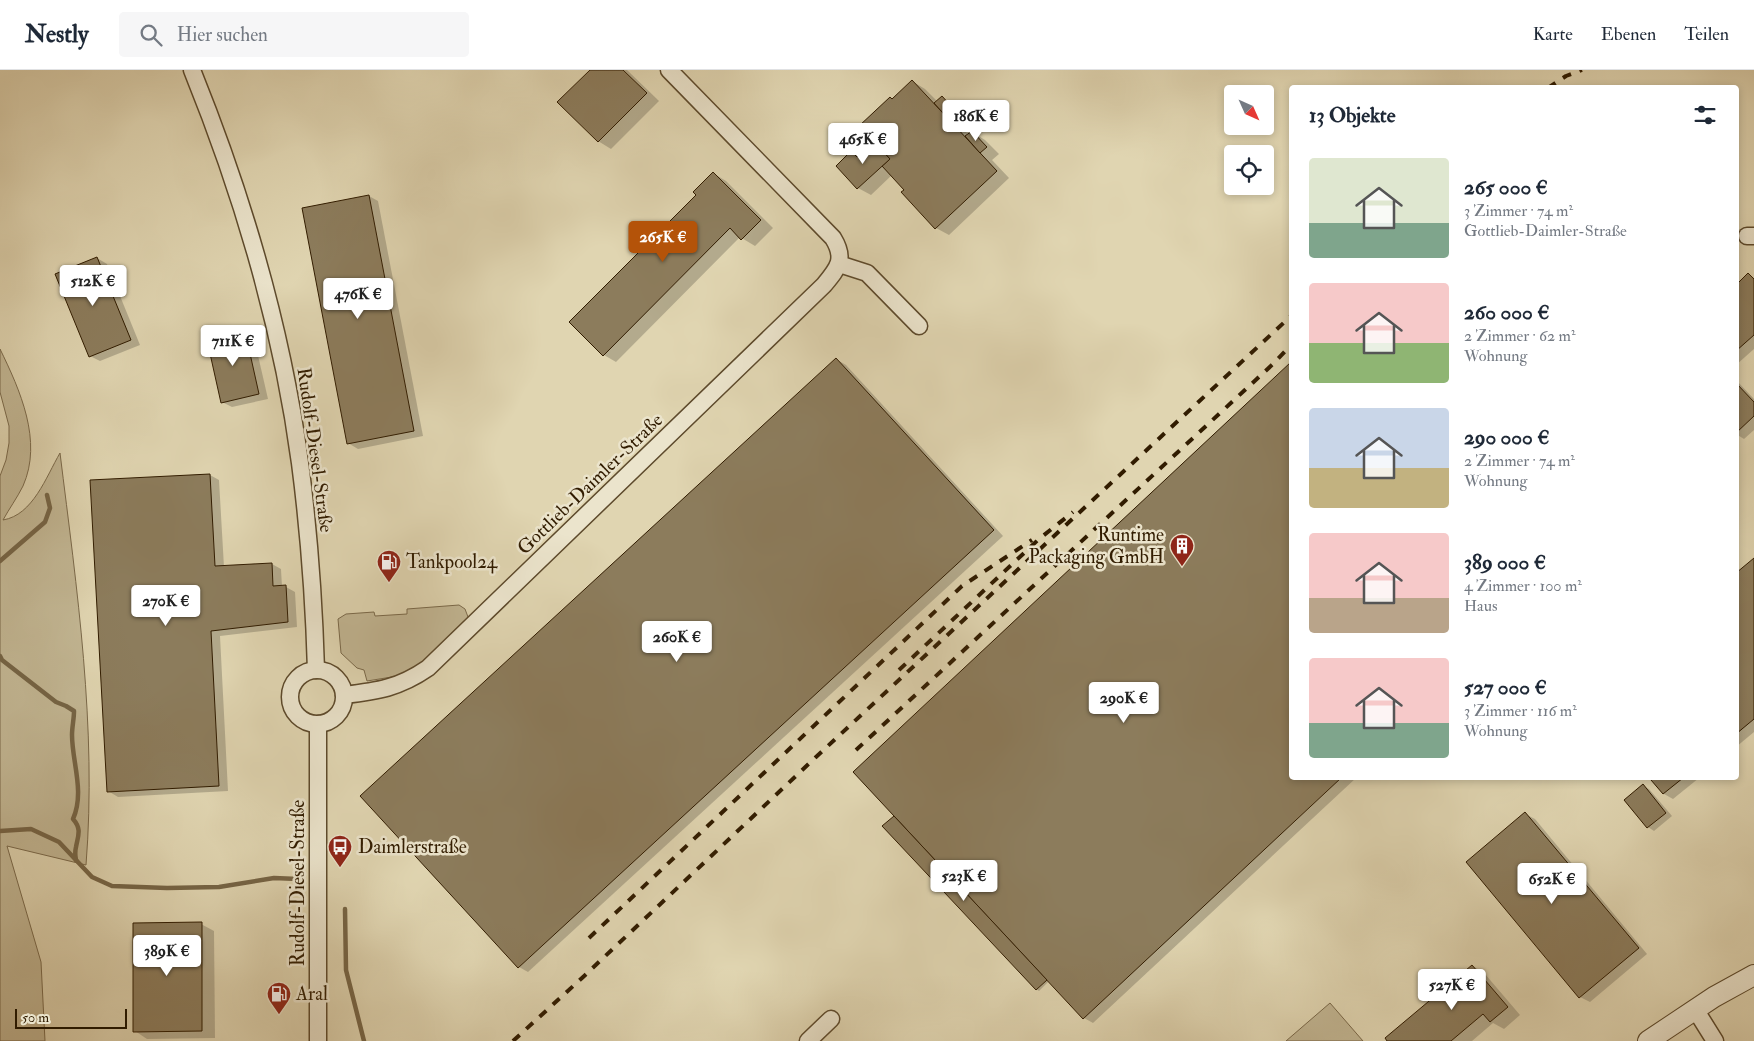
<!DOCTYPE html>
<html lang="de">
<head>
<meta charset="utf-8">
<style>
  :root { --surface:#fff; --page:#f6f6f7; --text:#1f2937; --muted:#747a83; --line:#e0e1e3; --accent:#b45309 }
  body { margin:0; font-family:"IM FELL Double Pica",serif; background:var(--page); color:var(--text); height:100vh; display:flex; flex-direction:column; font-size:19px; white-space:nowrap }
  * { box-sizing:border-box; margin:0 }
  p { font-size:16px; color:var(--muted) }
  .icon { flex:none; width:28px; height:28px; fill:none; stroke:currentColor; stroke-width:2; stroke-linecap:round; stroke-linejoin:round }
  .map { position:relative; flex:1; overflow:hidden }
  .drawer { position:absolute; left:1289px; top:15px; width:450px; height:695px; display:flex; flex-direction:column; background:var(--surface); border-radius:5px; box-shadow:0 2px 8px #0003 }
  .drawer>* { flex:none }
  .needle { width:32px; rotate:135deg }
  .fabs { position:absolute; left:1224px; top:15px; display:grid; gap:10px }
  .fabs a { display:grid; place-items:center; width:50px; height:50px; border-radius:5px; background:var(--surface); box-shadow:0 2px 8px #0003; font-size:25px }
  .scale { position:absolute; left:15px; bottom:12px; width:112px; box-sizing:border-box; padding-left:5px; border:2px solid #311c00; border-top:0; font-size:14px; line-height:18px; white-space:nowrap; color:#311c00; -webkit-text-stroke:4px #ebe4cc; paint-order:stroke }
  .price { position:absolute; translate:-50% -42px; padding:0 11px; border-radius:5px; background:#fff; color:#222; font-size:16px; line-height:32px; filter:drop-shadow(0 1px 2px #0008) }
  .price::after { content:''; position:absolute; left:50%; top:30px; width:15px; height:11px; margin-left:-8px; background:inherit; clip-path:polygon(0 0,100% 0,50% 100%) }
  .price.current { background:var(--accent); color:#fff }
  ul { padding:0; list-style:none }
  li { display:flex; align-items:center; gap:15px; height:125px; padding:0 20px }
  li span { display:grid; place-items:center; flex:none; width:140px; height:100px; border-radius:5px; color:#555 }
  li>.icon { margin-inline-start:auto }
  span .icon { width:60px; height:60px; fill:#fffc; stroke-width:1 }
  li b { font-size:21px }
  h2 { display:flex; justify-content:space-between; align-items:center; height:60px; padding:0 20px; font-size:21px }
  header { display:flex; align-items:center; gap:30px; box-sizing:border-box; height:70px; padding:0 25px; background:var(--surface); border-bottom:1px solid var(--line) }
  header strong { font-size:24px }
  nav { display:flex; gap:28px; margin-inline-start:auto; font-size:18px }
  .search { width:350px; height:45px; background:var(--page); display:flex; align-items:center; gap:12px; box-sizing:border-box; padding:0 18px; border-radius:5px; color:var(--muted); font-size:19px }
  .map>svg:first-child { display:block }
</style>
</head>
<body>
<header>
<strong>Nestly</strong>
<div class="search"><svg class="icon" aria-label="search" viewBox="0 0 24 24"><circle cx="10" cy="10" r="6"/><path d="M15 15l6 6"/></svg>Hier suchen</div>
<nav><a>Karte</a><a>Ebenen</a><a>Teilen</a></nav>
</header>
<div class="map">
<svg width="1754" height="971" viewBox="0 0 1754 971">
  <rect width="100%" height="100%" fill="#e0d5b1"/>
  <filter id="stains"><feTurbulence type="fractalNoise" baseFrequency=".004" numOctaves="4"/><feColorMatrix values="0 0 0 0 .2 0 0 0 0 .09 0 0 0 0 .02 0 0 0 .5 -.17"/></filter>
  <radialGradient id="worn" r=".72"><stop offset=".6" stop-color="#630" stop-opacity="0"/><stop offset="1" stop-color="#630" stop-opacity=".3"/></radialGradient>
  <g fill="#c2b693" stroke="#7a694a">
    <path d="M0 279C20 320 43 371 23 416 17 428 9 439 3 450 33 445 46 407 60 383 77 520 97 657 86 795L7 776 41 892 45 971H0V406L6 390 9 373V356L0 322Z"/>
    <polygon points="459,535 465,539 468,547 465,553 422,594 404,605 367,611 364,600 357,598 341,583 338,549 346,544 374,542 375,546 407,544 407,539"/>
    <polygon points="1330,933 1363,971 1286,971"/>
  </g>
  <g fill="#0003">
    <polygon points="591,0 627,0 659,31 611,79 598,71"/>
    <polygon points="912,11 925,19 938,32 942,28 955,35 963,44 955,51 969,65 972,62 985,70 999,84 992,90 1009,108 949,165 936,158 892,105 871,125 858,118 837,96 852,83 859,87 875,72 893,30"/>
    <polygon points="713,103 726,111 773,158 755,176 740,167 616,292 604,285"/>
    <polygon points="369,126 378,131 423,366 358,379 348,373"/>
    <polygon points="97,188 107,194 140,275 100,291 90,286"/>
    <polygon points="1749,205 1754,208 1754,279 1736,295 1736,217"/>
    <polygon points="245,262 254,268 268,329 232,337 222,332"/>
    <polygon points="836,289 846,295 1003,466 528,902 519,897"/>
    <polygon points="1291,294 1291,708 1356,708 1093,953 1084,948 1049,911 1039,921 1036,919 898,750 855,702"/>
    <polygon points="1736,310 1754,329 1754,360 1744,369 1736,364"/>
    <polygon points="210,405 219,410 224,497 272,494 281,499 282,517 286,517 295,522 297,557 220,566 228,721 118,727 108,721"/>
    <polygon points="1754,490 1754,662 1736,677 1736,504"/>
    <polygon points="1655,708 1699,708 1673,729 1664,724 1652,710"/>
    <polygon points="1643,716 1649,719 1672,746 1654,761 1648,757 1626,730"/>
    <polygon points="1525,744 1535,749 1647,884 1590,932 1580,927"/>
    <polygon points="201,854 214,861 215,968 147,969 135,961"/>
    <polygon points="1473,896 1485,904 1520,945 1504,959 1493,953 1472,971 1389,971"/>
  </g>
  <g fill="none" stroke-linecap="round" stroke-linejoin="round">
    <g stroke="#766546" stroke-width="4.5">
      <polyline points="0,491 45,452 50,438 47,425"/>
      <path d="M0 586 2 590 56 632 66 636 74 641C74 649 72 657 72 665 72 692 85 722 73 749 82 759 78 766 76 777 75 781 75 785 76 790"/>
      <polyline points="0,761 31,759 59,772 92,807 112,816 167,818 219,817 274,808 298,809"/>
      <polyline points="345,839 346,900 364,971"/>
    </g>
  </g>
  <g fill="#8c7c5c" stroke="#311c00">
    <polygon points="590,0 623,0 647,23 598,72 557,32"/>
    <polygon points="912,10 997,101 935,159 901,122 904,120 882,96 890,89 859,56 890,27 892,29"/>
    <polygon points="942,26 951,36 943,43 934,33"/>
    <polygon points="972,61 987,77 980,83 965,66"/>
    <polygon points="873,71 890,89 857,119 836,96 851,81 857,87"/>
    <polygon points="713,102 761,150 741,170 730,158 603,286 569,252 696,125 693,122"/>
    <polygon points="369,125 414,361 347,374 302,138"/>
    <polygon points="97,187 131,270 89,287 55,204"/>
    <polygon points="1748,203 1754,209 1754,265 1736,281 1736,215"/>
    <polygon points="245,261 259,324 221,333 207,270"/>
    <polygon points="836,288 994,460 518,898 360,726"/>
    <polygon points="1291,292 1291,708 1341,708 1083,949 853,702"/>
    <polygon points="1736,313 1754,332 1754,346 1736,363"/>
    <polygon points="210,404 215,496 272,493 273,516 286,515 288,552 211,561 219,716 107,722 90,410"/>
    <polygon points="1754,488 1754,649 1736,664 1736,503"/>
    <polygon points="1653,708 1683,708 1663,724 1651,710"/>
    <polygon points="1643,714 1666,743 1647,758 1624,730"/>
    <polygon points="1525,742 1639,878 1579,928 1466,792"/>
    <polygon points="894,746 1047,910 1036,920 882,756"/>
    <polygon points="202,852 202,961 133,962 133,853"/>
    <polygon points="1472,895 1508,937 1490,952 1483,944 1451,971 1387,971 1385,968"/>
  </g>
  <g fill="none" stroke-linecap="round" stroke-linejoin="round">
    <defs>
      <g id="minor">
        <path d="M192 0C243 126 282 258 300 393 309 462 314 531 316 600"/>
        <polyline points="1747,166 1754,166"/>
        <polyline points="839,194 867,203 919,256"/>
        <circle cx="317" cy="627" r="27"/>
        <path d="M344 625C378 621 399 618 428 598L824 215C838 198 846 189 833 168L669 0"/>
        <polyline points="1695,939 1715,971"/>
        <polyline points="318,971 318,654"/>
        <polyline points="808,971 831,949"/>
      </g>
      <polyline id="tertiary" points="1648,971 1714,927 1754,905"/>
    </defs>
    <use href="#minor" stroke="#5d4a2c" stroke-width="19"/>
    <use href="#tertiary" stroke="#5d4a2c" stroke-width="22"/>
    <use href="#minor" stroke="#ebe4cc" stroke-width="16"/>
    <use href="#tertiary" stroke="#ebe4cc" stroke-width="20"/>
    <g stroke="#311c00" stroke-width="4" stroke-dasharray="9 9" stroke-linecap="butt">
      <polyline points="1548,18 1566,6 1582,0"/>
      <polyline points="899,600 1039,469 1073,442"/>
      <polyline points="856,680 1273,294 1291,275"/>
      <polyline points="589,868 962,516 1032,470"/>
      <polyline points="513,971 582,908 816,687 1291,246"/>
    </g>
  </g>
  <defs>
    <symbol id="building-pin" viewBox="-11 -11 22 30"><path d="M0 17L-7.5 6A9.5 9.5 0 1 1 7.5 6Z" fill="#8f2418" stroke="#ebe4cc"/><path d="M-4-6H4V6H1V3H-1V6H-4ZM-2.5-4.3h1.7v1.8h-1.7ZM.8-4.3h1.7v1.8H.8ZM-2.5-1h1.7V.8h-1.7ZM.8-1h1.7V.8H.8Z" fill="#fff"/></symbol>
    <symbol id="fuel-pin" viewBox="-11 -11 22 30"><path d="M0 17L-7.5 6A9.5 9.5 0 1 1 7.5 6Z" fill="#8f2418" stroke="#ebe4cc"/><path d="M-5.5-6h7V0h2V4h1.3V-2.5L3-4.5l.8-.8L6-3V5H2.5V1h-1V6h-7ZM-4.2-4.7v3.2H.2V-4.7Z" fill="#fff"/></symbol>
    <symbol id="bus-pin" viewBox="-11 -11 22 30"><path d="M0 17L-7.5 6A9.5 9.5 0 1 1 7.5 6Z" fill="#8f2418" stroke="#ebe4cc"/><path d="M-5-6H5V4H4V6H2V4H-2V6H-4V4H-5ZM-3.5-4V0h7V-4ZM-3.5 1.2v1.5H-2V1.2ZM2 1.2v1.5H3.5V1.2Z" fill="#fff"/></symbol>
  </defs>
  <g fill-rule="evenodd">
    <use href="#building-pin" x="1168" y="462" width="28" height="38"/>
    <use href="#fuel-pin" x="375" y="478" width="28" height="38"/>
    <use href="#bus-pin" x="326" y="763" width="28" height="38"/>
    <use href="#fuel-pin" x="265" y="910" width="28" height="38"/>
  </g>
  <g text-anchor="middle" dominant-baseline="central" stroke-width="5" stroke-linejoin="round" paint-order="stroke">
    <g font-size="19" fill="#311c00" stroke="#ebe4cc">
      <text transform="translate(315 380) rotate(82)">Rudolf-Diesel-Straße</text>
      <text transform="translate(590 414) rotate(-44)">Gottlieb-Daimler-Straße</text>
      <text transform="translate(298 813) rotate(-90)">Rudolf-Diesel-Straße</text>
    </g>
    <g font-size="19" fill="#311c00" stroke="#ebe4cc" text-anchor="start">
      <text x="1164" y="465" text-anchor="end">Runtime<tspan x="1164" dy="22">Packaging GmbH</tspan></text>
      <text x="406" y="492">Tankpool24</text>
      <text x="358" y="777">Daimlerstraße</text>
      <text x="296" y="924">Aral</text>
    </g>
  </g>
  <rect width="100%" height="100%" filter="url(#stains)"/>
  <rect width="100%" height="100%" fill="url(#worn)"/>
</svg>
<div class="fabs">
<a><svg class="needle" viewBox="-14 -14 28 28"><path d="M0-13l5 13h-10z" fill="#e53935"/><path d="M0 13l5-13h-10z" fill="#747a83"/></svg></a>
<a><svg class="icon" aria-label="locate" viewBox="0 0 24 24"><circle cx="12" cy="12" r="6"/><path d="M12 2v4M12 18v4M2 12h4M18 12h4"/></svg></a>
</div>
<div class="scale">50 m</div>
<b class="price" style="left:976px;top:72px">186K €</b>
<b class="price" style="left:863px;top:95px">465K €</b>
<b class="price current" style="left:663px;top:193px">265K €</b>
<b class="price" style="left:93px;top:237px">512K €</b>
<b class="price" style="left:358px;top:250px">476K €</b>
<b class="price" style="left:233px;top:297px">711K €</b>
<b class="price" style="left:166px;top:557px">270K €</b>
<b class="price" style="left:677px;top:593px">260K €</b>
<b class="price" style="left:1124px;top:654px">290K €</b>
<b class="price" style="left:964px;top:832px">523K €</b>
<b class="price" style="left:1552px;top:835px">652K €</b>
<b class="price" style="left:167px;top:907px">389K €</b>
<b class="price" style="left:1452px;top:941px">527K €</b>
<section class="drawer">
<h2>13 Objekte<svg class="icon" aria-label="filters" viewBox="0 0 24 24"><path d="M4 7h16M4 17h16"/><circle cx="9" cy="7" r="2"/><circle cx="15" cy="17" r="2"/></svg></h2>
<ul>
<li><span style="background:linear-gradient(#dfe7d0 65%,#7fa58c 0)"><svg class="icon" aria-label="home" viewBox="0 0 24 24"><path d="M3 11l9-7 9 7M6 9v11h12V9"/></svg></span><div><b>265 000 €</b><p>3 Zimmer · 74 m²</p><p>Gottlieb-Daimler-Straße</p></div></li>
<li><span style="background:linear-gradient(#f6c9c9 60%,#8fb573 0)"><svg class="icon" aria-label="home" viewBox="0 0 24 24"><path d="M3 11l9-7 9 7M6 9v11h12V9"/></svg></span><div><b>260 000 €</b><p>2 Zimmer · 62 m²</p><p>Wohnung</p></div></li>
<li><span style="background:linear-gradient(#c9d6e8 60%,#c2b280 0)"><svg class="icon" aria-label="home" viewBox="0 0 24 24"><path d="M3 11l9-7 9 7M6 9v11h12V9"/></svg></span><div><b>290 000 €</b><p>2 Zimmer · 74 m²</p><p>Wohnung</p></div></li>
<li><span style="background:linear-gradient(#f6c9c9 65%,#b9a48a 0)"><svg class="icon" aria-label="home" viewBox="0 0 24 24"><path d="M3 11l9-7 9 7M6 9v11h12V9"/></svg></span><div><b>389 000 €</b><p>4 Zimmer · 100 m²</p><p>Haus</p></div></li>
<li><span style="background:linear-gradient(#f6c9c9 65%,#7fa58c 0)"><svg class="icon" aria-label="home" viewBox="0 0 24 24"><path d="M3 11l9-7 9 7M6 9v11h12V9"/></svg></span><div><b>527 000 €</b><p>3 Zimmer · 116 m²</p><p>Wohnung</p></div></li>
</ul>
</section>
</div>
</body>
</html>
